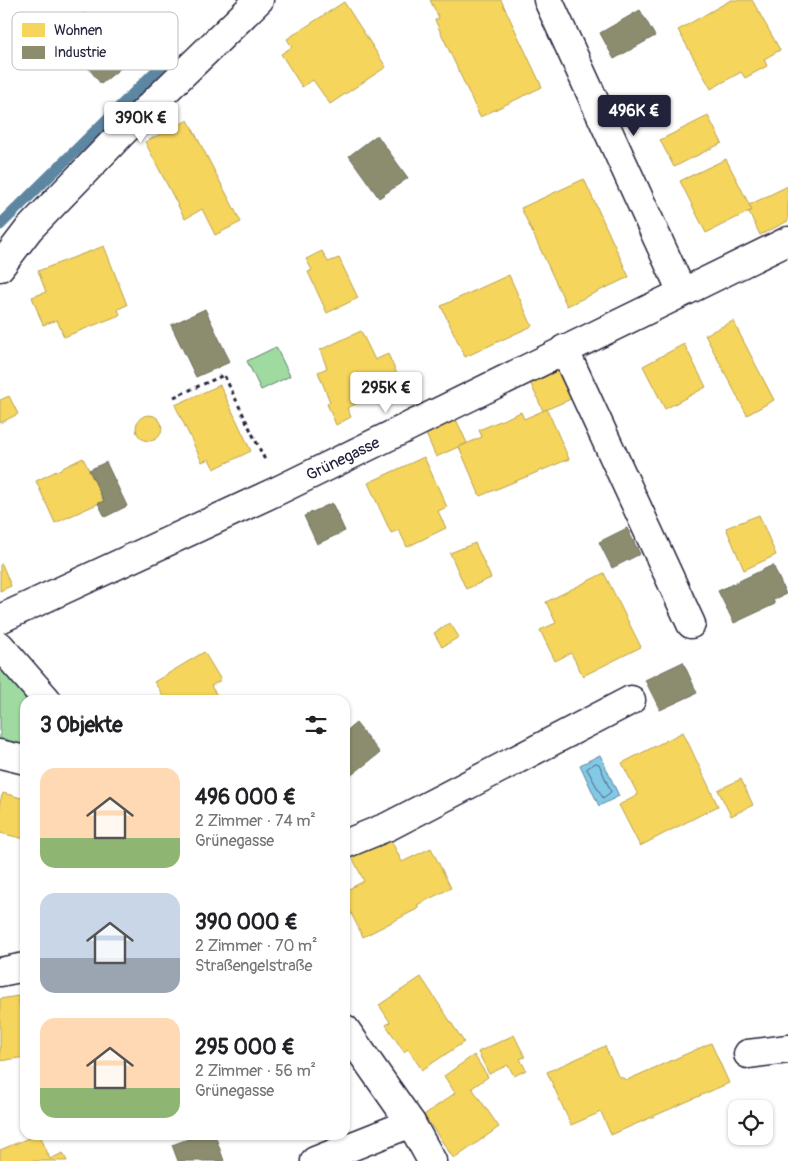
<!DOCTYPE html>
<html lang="de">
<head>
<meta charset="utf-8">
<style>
  :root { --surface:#fff; --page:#f2f2f2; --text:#202124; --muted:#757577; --accent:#22223b }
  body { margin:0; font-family:Pangolin,sans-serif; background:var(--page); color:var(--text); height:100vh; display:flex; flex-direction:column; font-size:19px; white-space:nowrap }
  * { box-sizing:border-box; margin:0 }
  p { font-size:16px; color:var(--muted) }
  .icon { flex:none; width:28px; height:28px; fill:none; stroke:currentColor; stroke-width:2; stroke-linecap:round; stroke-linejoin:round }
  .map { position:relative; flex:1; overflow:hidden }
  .details { position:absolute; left:20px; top:695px; width:330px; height:445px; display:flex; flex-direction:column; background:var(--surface); border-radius:15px; box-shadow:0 1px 4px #0004 }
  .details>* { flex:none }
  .controls { position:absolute; left:728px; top:1100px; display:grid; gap:10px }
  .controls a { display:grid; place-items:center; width:45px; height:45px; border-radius:10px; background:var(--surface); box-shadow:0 1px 4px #0004; font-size:25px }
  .price { position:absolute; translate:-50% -42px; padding:0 11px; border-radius:5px; background:#fff; color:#222; font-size:16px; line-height:32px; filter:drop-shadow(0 1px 2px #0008) }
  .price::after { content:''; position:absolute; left:50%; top:30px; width:15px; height:11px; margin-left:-8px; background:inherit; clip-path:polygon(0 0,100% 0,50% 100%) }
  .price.active { background:var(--accent); color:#fff }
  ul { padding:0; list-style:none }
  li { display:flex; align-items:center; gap:15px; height:125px; padding:0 20px }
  li span { display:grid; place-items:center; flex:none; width:140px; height:100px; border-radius:15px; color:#555 }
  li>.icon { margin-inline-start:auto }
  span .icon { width:60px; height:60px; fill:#fffc; stroke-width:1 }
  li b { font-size:21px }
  h2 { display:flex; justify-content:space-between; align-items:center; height:60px; padding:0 20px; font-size:21px }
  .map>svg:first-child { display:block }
</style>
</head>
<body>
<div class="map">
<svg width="788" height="1161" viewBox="0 0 788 1161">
  <rect width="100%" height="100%" fill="#fff"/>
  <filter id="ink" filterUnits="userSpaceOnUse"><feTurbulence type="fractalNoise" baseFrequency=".02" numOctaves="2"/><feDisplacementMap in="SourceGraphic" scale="10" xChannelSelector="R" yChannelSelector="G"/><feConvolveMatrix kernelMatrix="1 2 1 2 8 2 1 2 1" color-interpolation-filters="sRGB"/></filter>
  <g filter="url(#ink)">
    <g fill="#9fdba1" stroke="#607e6e">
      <polygon points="276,347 290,376 261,390 247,361"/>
      <polygon points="0,646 47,700 25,700 25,763 0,756"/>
    </g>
    <polygon fill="#83c9e5" stroke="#5c86a1" points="600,755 619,796 599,806 580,765"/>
    <g fill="#f6d55c" stroke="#b69f52">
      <polygon points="430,0 501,0 542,87 480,117 435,20 439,18"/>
      <polygon points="731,0 752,0 780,50 764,59 767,66 745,78 741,72 711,89 678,30"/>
      <polygon points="344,2 386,67 330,104 313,80 302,87 281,54 292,47 287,39"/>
      <polygon points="708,116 722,143 674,167 660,140"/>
      <polygon points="188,120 241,222 215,235 202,209 185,219 145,142"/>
      <polygon points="726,159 752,210 706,233 680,181"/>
      <polygon points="584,179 629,277 567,306 521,208"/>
      <polygon points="788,186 788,221 760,235 749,212 752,210 749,205"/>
      <polygon points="104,246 127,305 118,309 120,315 64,337 57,320 43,325 32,297 46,292 38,271"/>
      <polygon points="322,251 328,262 339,258 358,298 327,313 308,272 312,270 306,259"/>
      <polygon points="509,275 532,326 465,357 441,306"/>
      <polygon points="733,321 774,400 747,415 705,335"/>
      <polygon points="361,331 375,360 388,354 401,383 347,408 351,417 336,425 327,404 330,402 318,372 327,368 320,350"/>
      <polygon points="684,344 706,387 665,409 643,366"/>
      <polygon points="557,369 571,399 543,411 530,382"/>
      <polygon points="220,385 251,451 214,469 209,459 202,462 175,405"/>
      <polygon points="9,396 18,414 0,423 0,400"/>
      <polygon points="547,409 569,459 480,496 459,447 482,437 479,430 521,412 524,419"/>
      <polygon points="453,413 467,443 436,457 423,427"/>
      <circle cx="149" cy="428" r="13"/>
      <polygon points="424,457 447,507 438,511 446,528 407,547 399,530 391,533 368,483"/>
      <polygon points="83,458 104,501 55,523 36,481"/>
      <polygon points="759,515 776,555 744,570 726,528"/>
      <polygon points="475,543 491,578 466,589 450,553"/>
      <polygon points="2,564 11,586 0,591 0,565"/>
      <polygon points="604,573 641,647 583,676 571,653 555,661 540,630 556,623 546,602"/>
      <polygon points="450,623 459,637 442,647 434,633"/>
      <polygon points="204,652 221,680 211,686 218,697 213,700 166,700 154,682"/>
      <polygon points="683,732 718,806 640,846 619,805 638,795 622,763"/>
      <polygon points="741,779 753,805 731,816 718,790"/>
      <polygon points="3,793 25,799 25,839 0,833 0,801"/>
      <polygon points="390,838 402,862 431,848 451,888 417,905 419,908 363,937 345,901 345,891 364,881 352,857"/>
      <polygon points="421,977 464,1042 422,1070 408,1049 404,1052 386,1025 390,1022 379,1005"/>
      <polygon points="18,996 25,1034 25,1057 0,1061 0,999"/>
      <polygon points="514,1035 525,1057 520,1059 526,1070 514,1076 508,1065 489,1074 478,1052"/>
      <polygon points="711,1043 729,1083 611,1135 601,1112 571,1125 547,1072 605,1046 618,1076 627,1080"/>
      <polygon points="474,1055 488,1077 472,1088 499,1127 454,1159 424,1115 455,1093 444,1076"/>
      <polygon points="36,1135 40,1135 50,1159 63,1153 67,1161 0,1161 0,1150"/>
    </g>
    <g fill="#8c8c6e" stroke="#6c6c5f">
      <polygon points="640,10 655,36 614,59 600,33"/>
      <polygon points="84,13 127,63 101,84 79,56 82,53 63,30"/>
      <polygon points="377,135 408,178 379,198 349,156"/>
      <polygon points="205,309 230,362 196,377 171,325"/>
      <polygon points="106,462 127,506 105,517 98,503 104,501 89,470"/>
      <polygon points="332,503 345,531 317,544 304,516"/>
      <polygon points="627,528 640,554 612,568 599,542"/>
      <polygon points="773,565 786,594 773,600 775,604 734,623 718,591"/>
      <polygon points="683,662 697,693 660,710 645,680"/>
      <polygon points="356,723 380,753 345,780 345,732"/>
      <polygon points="199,1135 215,1135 224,1161 178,1161 172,1145"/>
    </g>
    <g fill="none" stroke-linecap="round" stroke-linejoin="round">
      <polygon stroke="#49657f" stroke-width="1" points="596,763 599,764 611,792 603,798 587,769"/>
      <polyline stroke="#5c86a1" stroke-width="11" points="0,225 165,62"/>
      <defs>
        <g id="minor">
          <polyline points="548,0 682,292"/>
          <polyline points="0,267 29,229 121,134 259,0"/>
          <polyline points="564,349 691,624"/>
          <polyline points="0,619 279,490 788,241"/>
          <polyline points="0,646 47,700"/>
          <polyline points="0,754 25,760"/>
          <polyline points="345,844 389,826 631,700"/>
          <polyline points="0,972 25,967"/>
          <polyline points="345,1029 411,1123 432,1161"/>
          <polyline points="748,1054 788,1049"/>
          <polyline points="315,1161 411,1123"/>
        </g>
      </defs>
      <use href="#minor" stroke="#22223b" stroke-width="31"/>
      <polyline stroke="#22223b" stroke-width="3" stroke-dasharray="4 4" stroke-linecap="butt" points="174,397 224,375 266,462"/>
      <use href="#minor" stroke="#fff" stroke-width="28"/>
    </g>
  </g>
  <g text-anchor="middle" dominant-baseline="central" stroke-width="5" stroke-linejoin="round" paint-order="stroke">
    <g font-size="16" fill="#22223b" stroke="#fff">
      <text transform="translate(343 459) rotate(-26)">Grünegasse</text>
    </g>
  </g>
  <rect x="12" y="12" width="166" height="58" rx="8" fill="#fff" stroke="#bdbdc4" stroke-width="1"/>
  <rect x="22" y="23" width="23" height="14" fill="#f6d55c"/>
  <rect x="22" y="46" width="23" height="13" fill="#8c8c6e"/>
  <g font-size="14" fill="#22223b">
    <text x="54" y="35">Wohnen</text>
    <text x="54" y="57">Industrie</text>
  </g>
</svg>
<div class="controls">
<a><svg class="icon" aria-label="locate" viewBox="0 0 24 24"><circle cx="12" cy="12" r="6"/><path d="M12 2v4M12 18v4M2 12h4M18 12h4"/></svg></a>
</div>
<b class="price active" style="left:634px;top:137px">496K €</b>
<b class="price" style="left:141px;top:144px">390K €</b>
<b class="price" style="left:386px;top:414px">295K €</b>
<section class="details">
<h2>3 Objekte<svg class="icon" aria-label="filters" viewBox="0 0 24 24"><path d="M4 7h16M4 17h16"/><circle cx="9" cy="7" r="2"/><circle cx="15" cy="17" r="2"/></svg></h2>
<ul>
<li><span style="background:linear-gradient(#ffd9b3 70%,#8fb573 0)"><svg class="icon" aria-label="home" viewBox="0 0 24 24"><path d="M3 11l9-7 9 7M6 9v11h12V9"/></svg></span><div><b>496 000 €</b><p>2 Zimmer · 74 m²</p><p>Grünegasse</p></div></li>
<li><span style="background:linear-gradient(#c9d6e8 65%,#9aa5b1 0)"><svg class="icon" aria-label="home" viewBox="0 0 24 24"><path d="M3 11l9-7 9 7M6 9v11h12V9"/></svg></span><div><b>390 000 €</b><p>2 Zimmer · 70 m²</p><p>Straßengelstraße</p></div></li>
<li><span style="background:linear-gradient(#ffd9b3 70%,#8fb573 0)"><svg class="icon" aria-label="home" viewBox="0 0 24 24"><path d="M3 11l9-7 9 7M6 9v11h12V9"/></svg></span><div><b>295 000 €</b><p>2 Zimmer · 56 m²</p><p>Grünegasse</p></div></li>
</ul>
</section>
</div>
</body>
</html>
